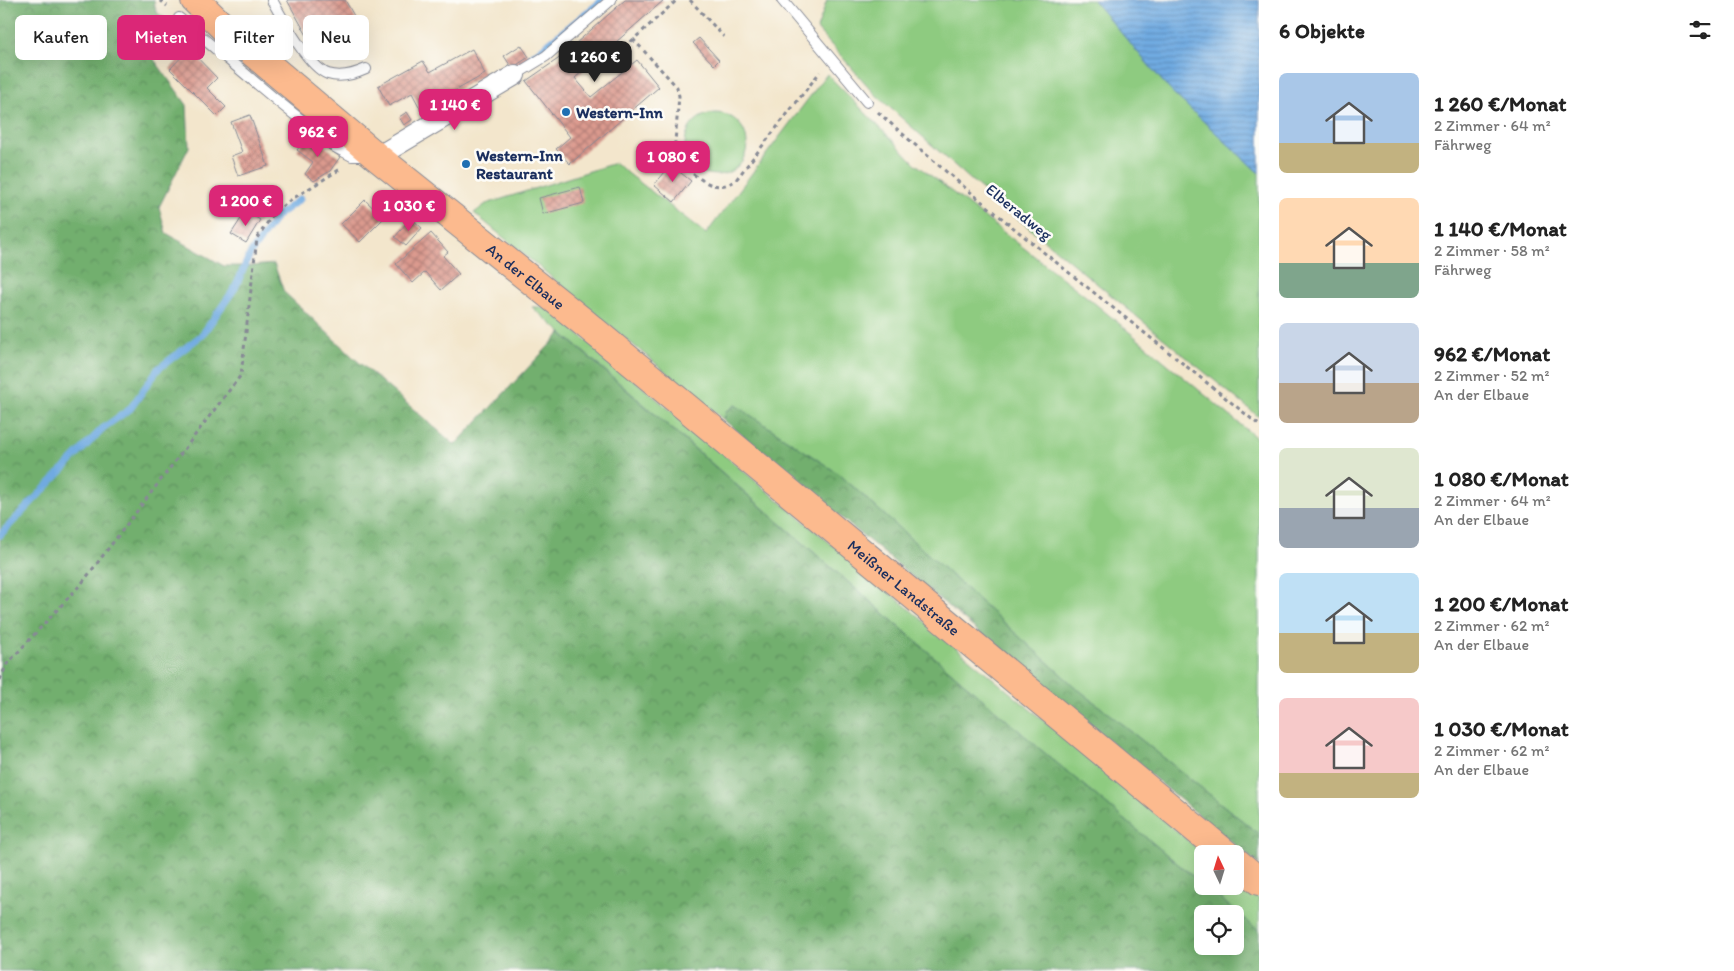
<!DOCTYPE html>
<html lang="de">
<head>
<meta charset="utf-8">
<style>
  :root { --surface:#fff; --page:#f2f2f2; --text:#222; --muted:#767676; --accent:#db2777 }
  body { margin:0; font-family:Itim,sans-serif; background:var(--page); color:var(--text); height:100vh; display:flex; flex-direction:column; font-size:19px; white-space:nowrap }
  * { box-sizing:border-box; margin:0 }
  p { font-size:16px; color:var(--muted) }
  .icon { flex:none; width:28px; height:28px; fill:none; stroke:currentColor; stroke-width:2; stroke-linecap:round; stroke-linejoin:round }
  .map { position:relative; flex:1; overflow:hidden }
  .details { display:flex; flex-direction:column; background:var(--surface); width:475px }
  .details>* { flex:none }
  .top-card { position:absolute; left:15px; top:15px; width:475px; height:45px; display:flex; gap:10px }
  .needle { width:32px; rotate:356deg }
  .controls { position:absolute; left:1194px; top:845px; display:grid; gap:10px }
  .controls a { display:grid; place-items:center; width:50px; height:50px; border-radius:8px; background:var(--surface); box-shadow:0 5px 20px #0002; font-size:25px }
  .price { position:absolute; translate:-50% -42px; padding:0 11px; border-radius:10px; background:var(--accent); color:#fff; font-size:16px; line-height:32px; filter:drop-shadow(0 1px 2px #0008) }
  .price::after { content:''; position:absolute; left:50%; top:30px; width:15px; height:11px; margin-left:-8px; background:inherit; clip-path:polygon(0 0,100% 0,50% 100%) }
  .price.active { background:#222; color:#fff }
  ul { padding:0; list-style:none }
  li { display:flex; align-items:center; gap:15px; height:125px; padding:0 20px }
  li span { display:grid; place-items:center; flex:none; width:140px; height:100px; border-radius:8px; color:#555 }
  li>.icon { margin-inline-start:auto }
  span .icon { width:60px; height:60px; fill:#fffc; stroke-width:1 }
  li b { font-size:21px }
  h2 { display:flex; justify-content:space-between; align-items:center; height:60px; padding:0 20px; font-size:21px }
  .tag { padding:0 18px; border-radius:8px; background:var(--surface); box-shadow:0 5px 20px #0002; font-size:18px; line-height:45px }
  .tag.active { background:var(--accent); color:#fff }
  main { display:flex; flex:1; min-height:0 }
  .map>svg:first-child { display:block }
</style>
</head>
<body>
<main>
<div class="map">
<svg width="1259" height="971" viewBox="0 0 1259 971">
  <defs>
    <pattern id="forest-crowns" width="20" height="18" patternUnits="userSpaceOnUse" patternTransform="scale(1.25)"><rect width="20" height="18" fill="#72af6e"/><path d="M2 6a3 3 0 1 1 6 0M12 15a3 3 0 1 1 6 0" fill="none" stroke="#5d8f5e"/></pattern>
    <pattern id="water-rules" width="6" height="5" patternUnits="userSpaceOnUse" patternTransform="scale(1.25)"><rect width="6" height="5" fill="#70aae1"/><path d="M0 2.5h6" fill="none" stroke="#5b8bba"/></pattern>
    <pattern id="building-cross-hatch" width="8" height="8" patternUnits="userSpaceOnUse" patternTransform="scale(1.25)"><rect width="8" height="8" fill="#db9a8e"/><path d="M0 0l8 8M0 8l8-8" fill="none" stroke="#b17e77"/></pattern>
  </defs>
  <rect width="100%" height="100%" fill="#fdfcf7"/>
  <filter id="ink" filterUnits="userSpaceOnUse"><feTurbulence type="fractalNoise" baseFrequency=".02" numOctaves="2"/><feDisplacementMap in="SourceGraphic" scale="10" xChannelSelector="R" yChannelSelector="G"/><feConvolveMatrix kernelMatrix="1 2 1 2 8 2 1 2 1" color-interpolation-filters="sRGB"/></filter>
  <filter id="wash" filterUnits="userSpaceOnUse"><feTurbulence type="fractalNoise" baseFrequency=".0096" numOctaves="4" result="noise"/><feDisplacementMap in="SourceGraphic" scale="20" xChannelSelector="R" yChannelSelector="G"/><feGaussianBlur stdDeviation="1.12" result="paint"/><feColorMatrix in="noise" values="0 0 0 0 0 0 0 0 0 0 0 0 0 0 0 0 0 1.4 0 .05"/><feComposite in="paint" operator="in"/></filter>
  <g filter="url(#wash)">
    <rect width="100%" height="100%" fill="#f3e6cc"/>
    <g fill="#8ecb80" stroke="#547d6f">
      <polygon points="827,0 1093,0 1171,91 1259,173 1259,417 971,180 876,95 817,29"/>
      <polygon points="827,74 916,164 1092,301 1259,440 1259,834 1074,686 839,474 735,405 726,412 724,420 474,213 486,204 615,163 706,234"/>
      <circle cx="716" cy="144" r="31"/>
      <polygon points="532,307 542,307 551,311 1204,854 1202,854 1202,884 1040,749"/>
      <polygon points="1235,879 1259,899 1259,931 1205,886 1235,886"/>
    </g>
    <g fill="url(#forest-crowns)" stroke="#466f66" fill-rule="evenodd">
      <path d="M0 0H154L156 12 178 27 148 51 187 105 189 147 159 207 166 233 224 266H251L274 264 284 292 354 358 455 445 561 333 1040 749 1202 884V886H1205L1259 931V971H0ZM1202 914H1235V946H1202Z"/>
      <polygon points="735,405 839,474 1074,686 1259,834 1259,865 724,420 726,412"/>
    </g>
    <polygon fill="url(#water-rules)" stroke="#466ca0" points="1093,0 1259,0 1259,173 1171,91"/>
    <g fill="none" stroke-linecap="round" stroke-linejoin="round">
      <g stroke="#70aae1" stroke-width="7">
        <polyline points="511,70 531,57 603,0"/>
        <polyline points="0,535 103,428 130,409 158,369 202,335 235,288 250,254 277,216 300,199"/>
      </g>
    </g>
    <g id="blocks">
      <g fill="url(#building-cross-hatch)">
        <polygon points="287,0 345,0 362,30 338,43 330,28 309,39"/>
        <polygon points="625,0 664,0 575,78 591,97 637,60 659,87 570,164 556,149 570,137 526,81 558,59"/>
        <polygon points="699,38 719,60 714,65 693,43"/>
        <polygon points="521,45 529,57 512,68 504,56"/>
        <polygon points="189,49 217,78 207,88 226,107 217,116 170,69"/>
        <polygon points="472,49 485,74 421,110 412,93 389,106 378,86 423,61 430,72"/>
        <polygon points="407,112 412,120 404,125 399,117"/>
        <polygon points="250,115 268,166 238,176 231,156 242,152 231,122"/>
        <polygon points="308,135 340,157 330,171 314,181 305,174 313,162 297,150"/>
        <polygon points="671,165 691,181 674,202 654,185"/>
        <polygon points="580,187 584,203 543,214 539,198"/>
        <polygon points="365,200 384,218 360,242 341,224"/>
        <polygon points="246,211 260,220 246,243 231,234"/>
        <polygon points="411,218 422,228 406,246 395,237"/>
        <polygon points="431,233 448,252 443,256 459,274 441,290 425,272 413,283 396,264"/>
      </g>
    </g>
  </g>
  <g filter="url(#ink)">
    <use href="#blocks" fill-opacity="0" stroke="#878a95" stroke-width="1"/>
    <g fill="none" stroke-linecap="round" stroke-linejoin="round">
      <defs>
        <g id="lane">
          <path d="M272 0C282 18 308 67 328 74 341 78 355 74 366 69"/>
          <polyline points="782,0 867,102"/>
          <polyline points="179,18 275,99 335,147 352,156 359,156 366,152"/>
          <polyline points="515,75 546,56 611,0"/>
        </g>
        <polyline id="street" points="377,157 515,75"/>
        <g id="primary">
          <path id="s1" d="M195 0 225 29 377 157 582 321 1226 854"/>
          <polyline points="1235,861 1259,881"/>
        </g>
      </defs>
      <use href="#lane" stroke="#878a95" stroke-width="12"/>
      <use href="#street" stroke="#878a95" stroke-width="22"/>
      <use href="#primary" stroke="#878a95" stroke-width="30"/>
      <g stroke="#878a95" stroke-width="3" stroke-dasharray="4 4" stroke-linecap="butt">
        <polyline points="160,0 167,6"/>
        <polyline points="690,0 724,37"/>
        <path d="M633 39 677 87 679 96 674 153C678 163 702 183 713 185 721 187 728 185 735 181L820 72"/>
        <polyline points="595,74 677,0"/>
        <path d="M878 112C1000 222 1132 321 1259 425"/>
        <polyline points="0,680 7,664 82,583 241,375 257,238 274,213 289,201 342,168"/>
      </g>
      <use href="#lane" stroke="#fff" stroke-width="10"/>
      <use href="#street" stroke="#fff" stroke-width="20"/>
      <use href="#primary" stroke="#fcba8e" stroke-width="28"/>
    </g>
  </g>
  <g fill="#1f6fb2" stroke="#fdfcf7" stroke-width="2">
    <circle cx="566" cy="112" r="5"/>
    <circle cx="466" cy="164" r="5"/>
  </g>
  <g text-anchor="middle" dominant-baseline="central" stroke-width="5" stroke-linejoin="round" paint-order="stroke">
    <g font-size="16" font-weight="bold" fill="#1b2f5e" stroke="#fdfcf7" text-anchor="start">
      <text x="576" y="112">Western-Inn</text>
      <text x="476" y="155">Western-Inn<tspan x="476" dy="18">Restaurant</tspan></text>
    </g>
    <g font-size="16" fill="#1b2f5e" stroke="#fdfcf7">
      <text transform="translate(1019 212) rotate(39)">Elberadweg</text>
      <text stroke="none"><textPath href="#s1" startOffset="431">An der Elbaue</textPath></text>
      <text stroke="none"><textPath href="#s1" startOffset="921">Meißner Landstraße</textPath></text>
    </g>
  </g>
</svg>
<div class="controls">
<a><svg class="needle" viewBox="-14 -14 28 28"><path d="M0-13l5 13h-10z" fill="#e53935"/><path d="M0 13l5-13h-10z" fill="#767676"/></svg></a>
<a><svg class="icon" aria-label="locate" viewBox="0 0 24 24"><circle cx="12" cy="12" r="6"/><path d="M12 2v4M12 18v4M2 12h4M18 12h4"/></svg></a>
</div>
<b class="price active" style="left:595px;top:83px">1 260 €</b>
<b class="price" style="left:455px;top:131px">1 140 €</b>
<b class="price" style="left:318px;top:158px">962 €</b>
<b class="price" style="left:673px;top:183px">1 080 €</b>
<b class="price" style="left:246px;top:227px">1 200 €</b>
<b class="price" style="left:409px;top:232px">1 030 €</b>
<div class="top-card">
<a class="tag">Kaufen</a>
<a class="tag active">Mieten</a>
<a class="tag">Filter</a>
<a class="tag">Neu</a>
</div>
</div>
<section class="details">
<h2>6 Objekte<svg class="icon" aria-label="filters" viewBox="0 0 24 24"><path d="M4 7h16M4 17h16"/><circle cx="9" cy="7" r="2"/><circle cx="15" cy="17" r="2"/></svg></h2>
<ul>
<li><span style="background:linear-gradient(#a9c7e8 70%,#c2b280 0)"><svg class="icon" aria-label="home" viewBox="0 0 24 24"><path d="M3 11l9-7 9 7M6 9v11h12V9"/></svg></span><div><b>1 260 €/Monat</b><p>2 Zimmer · 64 m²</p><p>Fährweg</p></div></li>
<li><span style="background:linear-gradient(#ffd9b3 65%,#7fa58c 0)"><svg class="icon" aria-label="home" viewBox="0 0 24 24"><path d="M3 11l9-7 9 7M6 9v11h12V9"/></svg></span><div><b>1 140 €/Monat</b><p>2 Zimmer · 58 m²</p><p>Fährweg</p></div></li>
<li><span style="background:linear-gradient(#c9d6e8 60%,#b9a48a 0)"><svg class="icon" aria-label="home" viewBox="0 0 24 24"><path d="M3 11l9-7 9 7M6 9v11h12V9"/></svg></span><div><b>962 €/Monat</b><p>2 Zimmer · 52 m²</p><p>An der Elbaue</p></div></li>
<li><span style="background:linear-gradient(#dfe7d0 60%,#9aa5b1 0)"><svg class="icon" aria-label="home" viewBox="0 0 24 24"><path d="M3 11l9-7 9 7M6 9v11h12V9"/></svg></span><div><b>1 080 €/Monat</b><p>2 Zimmer · 64 m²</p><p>An der Elbaue</p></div></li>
<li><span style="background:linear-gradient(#bfe0f5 60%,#c2b280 0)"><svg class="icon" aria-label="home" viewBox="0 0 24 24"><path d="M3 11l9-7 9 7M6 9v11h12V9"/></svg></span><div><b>1 200 €/Monat</b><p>2 Zimmer · 62 m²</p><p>An der Elbaue</p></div></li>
<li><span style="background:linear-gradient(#f6c9c9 75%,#c2b280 0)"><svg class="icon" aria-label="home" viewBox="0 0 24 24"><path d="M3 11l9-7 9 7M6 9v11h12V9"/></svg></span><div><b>1 030 €/Monat</b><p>2 Zimmer · 62 m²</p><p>An der Elbaue</p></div></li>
</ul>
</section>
</main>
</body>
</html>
